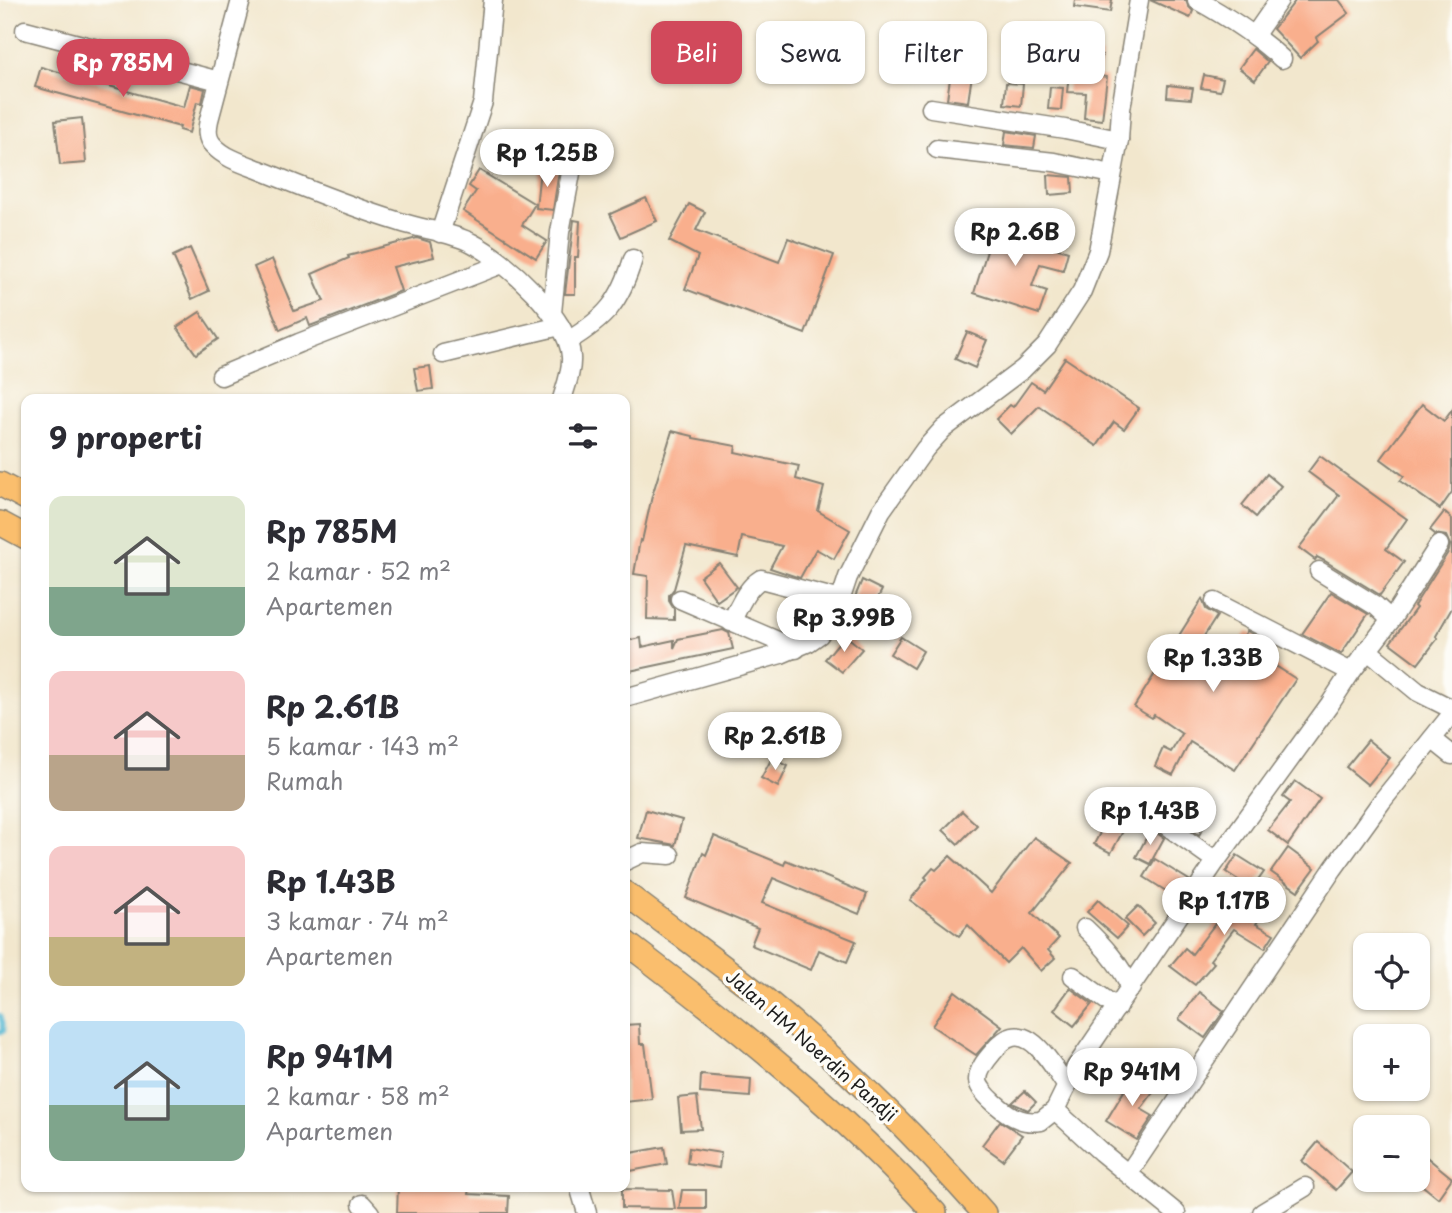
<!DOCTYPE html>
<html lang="id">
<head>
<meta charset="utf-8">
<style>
  :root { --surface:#fff; --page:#f2f2f3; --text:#2b2b33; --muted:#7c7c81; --accent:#d1495b }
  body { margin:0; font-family:"Playpen Sans",sans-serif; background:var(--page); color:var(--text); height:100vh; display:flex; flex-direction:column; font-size:26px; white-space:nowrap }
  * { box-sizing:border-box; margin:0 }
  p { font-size:23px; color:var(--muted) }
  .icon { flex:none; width:38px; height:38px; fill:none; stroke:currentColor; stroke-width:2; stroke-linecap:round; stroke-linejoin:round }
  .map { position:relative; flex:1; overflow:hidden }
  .panel { position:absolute; left:21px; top:394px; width:609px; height:798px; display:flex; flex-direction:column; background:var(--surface); border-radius:14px; box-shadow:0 2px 5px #0004 }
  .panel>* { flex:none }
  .hud { position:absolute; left:651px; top:21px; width:665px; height:63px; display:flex; gap:14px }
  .fabs { position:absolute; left:1353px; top:933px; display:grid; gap:14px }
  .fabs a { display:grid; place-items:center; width:77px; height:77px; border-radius:14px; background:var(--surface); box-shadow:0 2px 5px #0004; font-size:35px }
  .price { position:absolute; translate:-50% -60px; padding:0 16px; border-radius:24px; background:#fff; color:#222; font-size:23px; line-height:46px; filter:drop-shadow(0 2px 4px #0008) }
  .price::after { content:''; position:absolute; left:50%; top:42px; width:21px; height:16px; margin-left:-10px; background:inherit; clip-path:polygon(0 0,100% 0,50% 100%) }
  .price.on { background:var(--accent); color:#fff }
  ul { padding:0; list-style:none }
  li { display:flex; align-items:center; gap:21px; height:175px; padding:0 28px }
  li span { display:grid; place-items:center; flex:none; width:196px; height:140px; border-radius:14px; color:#555 }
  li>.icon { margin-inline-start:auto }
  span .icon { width:84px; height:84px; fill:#fffc; stroke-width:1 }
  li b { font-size:30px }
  h2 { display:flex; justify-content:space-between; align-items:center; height:84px; padding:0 28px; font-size:30px }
  .chip { padding:0 24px; border-radius:14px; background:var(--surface); box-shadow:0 2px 5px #0004; font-size:24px; line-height:63px }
  .chip.on { background:var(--accent); color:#fff }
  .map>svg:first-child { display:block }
</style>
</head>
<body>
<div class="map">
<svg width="1452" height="1213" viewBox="0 0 1452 1213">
  <rect width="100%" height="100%" fill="#fdfcf7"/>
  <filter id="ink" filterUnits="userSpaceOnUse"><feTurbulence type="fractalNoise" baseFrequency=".0143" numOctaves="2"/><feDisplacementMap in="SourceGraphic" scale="14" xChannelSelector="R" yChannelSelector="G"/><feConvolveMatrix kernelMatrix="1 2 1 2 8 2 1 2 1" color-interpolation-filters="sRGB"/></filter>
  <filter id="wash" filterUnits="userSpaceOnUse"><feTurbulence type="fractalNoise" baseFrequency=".00686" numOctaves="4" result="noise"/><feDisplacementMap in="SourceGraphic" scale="28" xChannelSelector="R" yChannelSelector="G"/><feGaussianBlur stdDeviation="1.57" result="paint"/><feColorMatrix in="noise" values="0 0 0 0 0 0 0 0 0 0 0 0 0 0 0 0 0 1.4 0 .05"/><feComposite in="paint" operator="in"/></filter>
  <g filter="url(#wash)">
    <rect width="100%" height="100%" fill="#f2e7cd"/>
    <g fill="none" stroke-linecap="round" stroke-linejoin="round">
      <polyline stroke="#53b7d2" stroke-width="4.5" points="0,1015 4,1031 0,1032"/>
    </g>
    <g id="blocks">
      <g fill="#f9af8d">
        <polygon points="1075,0 1112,0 1110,12 1074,7"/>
        <polygon points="1150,0 1186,0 1188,6 1193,11 1190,18"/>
        <polygon points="1296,0 1339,0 1349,13 1316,38 1318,41 1300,58 1273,29"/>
        <polygon points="1253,49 1268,62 1255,80 1239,68"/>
        <polygon points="1075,52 1102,55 1099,76 1107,77 1102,120 1084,118 1086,93 1067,92 1069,74 1072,74"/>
        <polygon points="41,67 184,107 190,85 205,89 202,103 197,102 189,133 179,130 180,127 35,87"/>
        <polygon points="951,72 972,75 968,102 947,99"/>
        <polygon points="1204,75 1223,79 1220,91 1201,88"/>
        <polygon points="1006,83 1023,84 1021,106 1004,104"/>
        <polygon points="1168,85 1193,88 1191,99 1167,97"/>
        <polygon points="1050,87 1063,88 1061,110 1048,109"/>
        <polygon points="82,118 86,163 60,165 55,121"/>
        <polygon points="1006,131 1036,136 1034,148 1004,145"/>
        <polygon points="540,169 559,171 553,210 536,208"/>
        <polygon points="479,170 535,204 522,225 547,241 536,258 463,211 476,191 469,186"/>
        <polygon points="1048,175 1072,177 1073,193 1049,195"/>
        <polygon points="646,198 657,221 621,237 610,214"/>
        <polygon points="689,204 705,212 696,230 779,262 788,238 834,255 805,334 685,289 698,256 669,241"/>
        <polygon points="574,220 580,221 578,257 575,257 575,294 565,294"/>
        <polygon points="984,225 1068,252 1063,270 1040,264 1032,286 1047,291 1039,314 974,293 987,251 976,248"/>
        <polygon points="417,238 430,242 434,257 393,267 401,291 310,326 307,318 280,330 254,267 272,259 294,311 324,301 312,274 349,258 348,256"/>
        <polygon points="190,248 209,291 192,299 173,256"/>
        <polygon points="200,312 218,339 196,354 177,327"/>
        <polygon points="967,332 987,340 975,368 955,359"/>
        <polygon points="1065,358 1139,408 1124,429 1114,422 1097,446 1039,406 1011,434 996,419 1010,405 1013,407 1031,382 1043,390"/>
        <polygon points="430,366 433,389 418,391 414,368"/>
        <polygon points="1422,404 1444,421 1452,410 1452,492 1440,509 1400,481 1404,476 1381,459"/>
        <polygon points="672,431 693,436 693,438 736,446 735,452 799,466 796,479 824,487 818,511 850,530 834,559 816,549 800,578 770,568 782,546 742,537 738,557 686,546 674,589 669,595 669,601 674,609 674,620 647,619 648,576 634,574 640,540 642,541 652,496"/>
        <polygon points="1320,456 1407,519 1386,549 1404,562 1380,595 1325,561 1317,557 1315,560 1299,548 1339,495 1308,472"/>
        <polygon points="1267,474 1281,486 1256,517 1242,505"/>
        <polygon points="1444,512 1452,519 1452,608 1436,636 1438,638 1418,664 1390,643 1416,608 1414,606 1449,551 1450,545 1446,536 1435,534 1430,530"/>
        <polygon points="719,563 737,587 717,601 700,577"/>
        <polygon points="862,580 882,590 865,623 848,614"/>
        <polygon points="1331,592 1368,614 1341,654 1302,634"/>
        <polygon points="1202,599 1206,609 1217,616 1201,641 1229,659 1247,631 1265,641 1257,654 1296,679 1235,770 1190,742 1173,775 1155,766 1163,748 1171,752 1182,734 1154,715 1152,718 1134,707"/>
        <polygon points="723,630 729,633 733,649 625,672 625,641 641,638 642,647 674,640 674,648 678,639"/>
        <polygon points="845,635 862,649 842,672 825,659"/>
        <polygon points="901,637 923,651 913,668 890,654"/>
        <polygon points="1368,740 1390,758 1368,785 1346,767"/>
        <polygon points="772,758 788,766 778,787 761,778"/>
        <polygon points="1295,781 1320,799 1288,845 1268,830 1290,802 1283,797"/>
        <polygon points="1184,791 1215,808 1199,835 1170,814"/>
        <polygon points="1120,796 1134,803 1133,813 1111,853 1094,844"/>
        <polygon points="646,810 682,820 675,845 638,838"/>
        <polygon points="962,811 977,825 958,844 943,830"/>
        <polygon points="1151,829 1164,838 1150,864 1136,857"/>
        <polygon points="714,836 784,865 786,860 867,894 859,914 773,878 762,903 856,941 847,962 819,950 811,970 751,945 758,928 686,898 703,853 706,855"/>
        <polygon points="1034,837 1072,863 1032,913 1059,938 1048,950 1055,958 1041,971 1021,948 1006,963 968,925 959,936 910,900 927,879 925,877 933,868 936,870 950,856 991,893"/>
        <polygon points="1288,848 1315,868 1298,891 1271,872"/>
        <polygon points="1237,855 1264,872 1252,889 1226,872"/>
        <polygon points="1155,859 1189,880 1177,898 1144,877"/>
        <polygon points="1240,891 1266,908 1256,924 1274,934 1265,948 1234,929 1210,960 1214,963 1195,985 1170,966 1185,948 1192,954"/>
        <polygon points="1098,900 1128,926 1117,938 1087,912"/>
        <polygon points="1138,906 1155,923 1142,936 1125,919"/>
        <polygon points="1070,988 1092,1004 1074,1026 1054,1010"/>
        <polygon points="955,991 1002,1026 976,1055 932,1026"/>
        <polygon points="1199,992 1224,1011 1205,1038 1179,1019"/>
        <polygon points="639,1024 640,1044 645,1044 652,1099 625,1102 625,1025"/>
        <polygon points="1132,1074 1155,1090 1141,1109 1153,1116 1137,1140 1106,1121 1124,1091 1121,1089"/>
        <polygon points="701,1075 751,1079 750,1097 700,1093"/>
        <polygon points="1025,1091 1036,1102 1028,1110 1012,1103"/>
        <polygon points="697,1096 701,1129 681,1130 678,1098"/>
        <polygon points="1000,1121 1022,1135 1003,1160 982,1145"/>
        <polygon points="1318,1142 1352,1172 1336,1190 1302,1161"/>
        <polygon points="664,1147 667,1164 625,1172 625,1154"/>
        <polygon points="689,1148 721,1153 719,1168 687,1163"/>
        <polygon points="1418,1150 1452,1178 1438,1198 1418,1182"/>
        <polygon points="398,1186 470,1186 469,1194 509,1196 508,1213 397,1213"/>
        <polygon points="622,1189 672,1190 675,1209 622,1208"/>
        <polygon points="682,1190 706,1190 706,1209 679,1209"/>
      </g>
    </g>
  </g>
  <g filter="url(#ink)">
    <use href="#blocks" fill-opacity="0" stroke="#878274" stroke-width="2"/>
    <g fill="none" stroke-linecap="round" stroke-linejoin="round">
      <defs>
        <g id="minor">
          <path d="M241 0 209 120C207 129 206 138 213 145 225 159 248 165 265 172 309 190 354 208 400 222 424 230 450 232 472 243 505 260 570 319 571 357 572 371 566 386 562 399"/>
          <path d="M1197 0C1228 17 1256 35 1282 59"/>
          <polyline points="25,30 219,81"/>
          <polyline points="1254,36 1279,0"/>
          <polyline points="931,108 1065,129 1119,140"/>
          <polyline points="937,149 1054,162 1112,174"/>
          <polyline points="440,233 483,102 493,0"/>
          <polyline points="552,313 560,232 571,173"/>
          <path d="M568 341C606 318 620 302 633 259"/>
          <polyline points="443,354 560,326"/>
          <polyline points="221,376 299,343 502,264"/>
          <polyline points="1319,571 1376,606 1391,620"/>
          <polyline points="680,599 796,649"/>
          <polyline points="1215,602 1351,672"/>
          <path d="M731 622C739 607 746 588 761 579L841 600"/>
          <polyline points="1367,650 1418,692 1452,709"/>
          <polyline points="625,698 781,654 809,642 819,635 837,610 848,577 881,511 925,449 943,429 1023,369 1047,345 1082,291 1098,251 1119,140 1121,109 1139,0"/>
          <polyline points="1432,739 1452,755"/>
          <polyline points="1143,809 1216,861"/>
          <polyline points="625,861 642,853 670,855"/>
          <path d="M1085 928C1104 946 1120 964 1131 988"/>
          <polyline points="1073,976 1117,1008"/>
          <path d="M1066 1085C1048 1059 1023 1012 993 1052 987 1059 978 1069 978 1080 978 1092 1008 1116 1019 1119 1026 1122 1033 1122 1041 1121L1055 1110 1076 1067 1216 861 1330 704 1351 672 1391 620 1439 545"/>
          <polyline points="1055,1110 1101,1152 1176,1213"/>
          <polyline points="1128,1174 1333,869 1382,801 1452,714"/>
          <polyline points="579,1186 587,1213"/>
          <polyline points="362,1204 370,1213"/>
          <polyline points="1262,1213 1305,1187"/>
        </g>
        <g id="major">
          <polyline points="0,484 26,498"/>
          <polyline points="0,523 26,537"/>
          <path d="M625 893C672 929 720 963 766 1000 844 1065 917 1137 984 1213"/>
          <path d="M625 942C734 1025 842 1111 935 1213"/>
        </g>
      </defs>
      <use href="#minor" stroke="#878274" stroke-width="21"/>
      <use href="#major" stroke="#878274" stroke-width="26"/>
      <use href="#minor" stroke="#fff" stroke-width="18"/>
      <use href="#major" stroke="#fabe6d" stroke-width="23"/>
    </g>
  </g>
  <g text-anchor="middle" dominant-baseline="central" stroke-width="7" stroke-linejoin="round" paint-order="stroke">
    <g font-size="18" fill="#1c1c1c" stroke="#fdfcf7">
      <text transform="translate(812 1045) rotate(41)">Jalan HM Noerdin Pandji</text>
    </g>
  </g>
</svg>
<div class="fabs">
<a><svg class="icon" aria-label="locate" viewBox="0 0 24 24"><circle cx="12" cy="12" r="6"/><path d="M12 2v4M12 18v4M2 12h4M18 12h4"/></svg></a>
<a>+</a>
<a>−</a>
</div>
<b class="price on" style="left:123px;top:99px">Rp 785M</b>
<b class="price" style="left:547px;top:189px">Rp 1.25B</b>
<b class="price" style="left:1015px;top:268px">Rp 2.6B</b>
<b class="price" style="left:844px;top:654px">Rp 3.99B</b>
<b class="price" style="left:1213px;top:694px">Rp 1.33B</b>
<b class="price" style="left:775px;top:772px">Rp 2.61B</b>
<b class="price" style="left:1150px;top:847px">Rp 1.43B</b>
<b class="price" style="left:1224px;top:937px">Rp 1.17B</b>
<b class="price" style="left:1132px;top:1108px">Rp 941M</b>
<div class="hud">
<a class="chip on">Beli</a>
<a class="chip">Sewa</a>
<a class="chip">Filter</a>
<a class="chip">Baru</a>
</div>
<section class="panel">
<h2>9 properti<svg class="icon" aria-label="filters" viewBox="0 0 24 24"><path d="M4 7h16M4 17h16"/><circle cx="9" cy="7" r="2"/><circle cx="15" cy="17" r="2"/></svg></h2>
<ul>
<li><span style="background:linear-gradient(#dfe7d0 65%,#7fa58c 0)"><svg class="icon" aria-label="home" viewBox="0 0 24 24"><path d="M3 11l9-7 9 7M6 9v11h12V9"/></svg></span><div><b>Rp 785M</b><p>2 kamar · 52 m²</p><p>Apartemen</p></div></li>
<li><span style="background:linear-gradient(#f6c9c9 60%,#b9a48a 0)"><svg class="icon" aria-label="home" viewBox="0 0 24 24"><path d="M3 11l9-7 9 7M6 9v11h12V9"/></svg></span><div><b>Rp 2.61B</b><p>5 kamar · 143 m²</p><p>Rumah</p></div></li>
<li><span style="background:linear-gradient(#f6c9c9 65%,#c2b280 0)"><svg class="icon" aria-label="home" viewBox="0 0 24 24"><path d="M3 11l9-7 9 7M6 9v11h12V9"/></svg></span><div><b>Rp 1.43B</b><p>3 kamar · 74 m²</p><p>Apartemen</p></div></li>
<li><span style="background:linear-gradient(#bfe0f5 60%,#7fa58c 0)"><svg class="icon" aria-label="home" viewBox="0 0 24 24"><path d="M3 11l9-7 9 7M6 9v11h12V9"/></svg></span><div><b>Rp 941M</b><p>2 kamar · 58 m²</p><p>Apartemen</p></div></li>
</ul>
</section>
</div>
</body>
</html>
